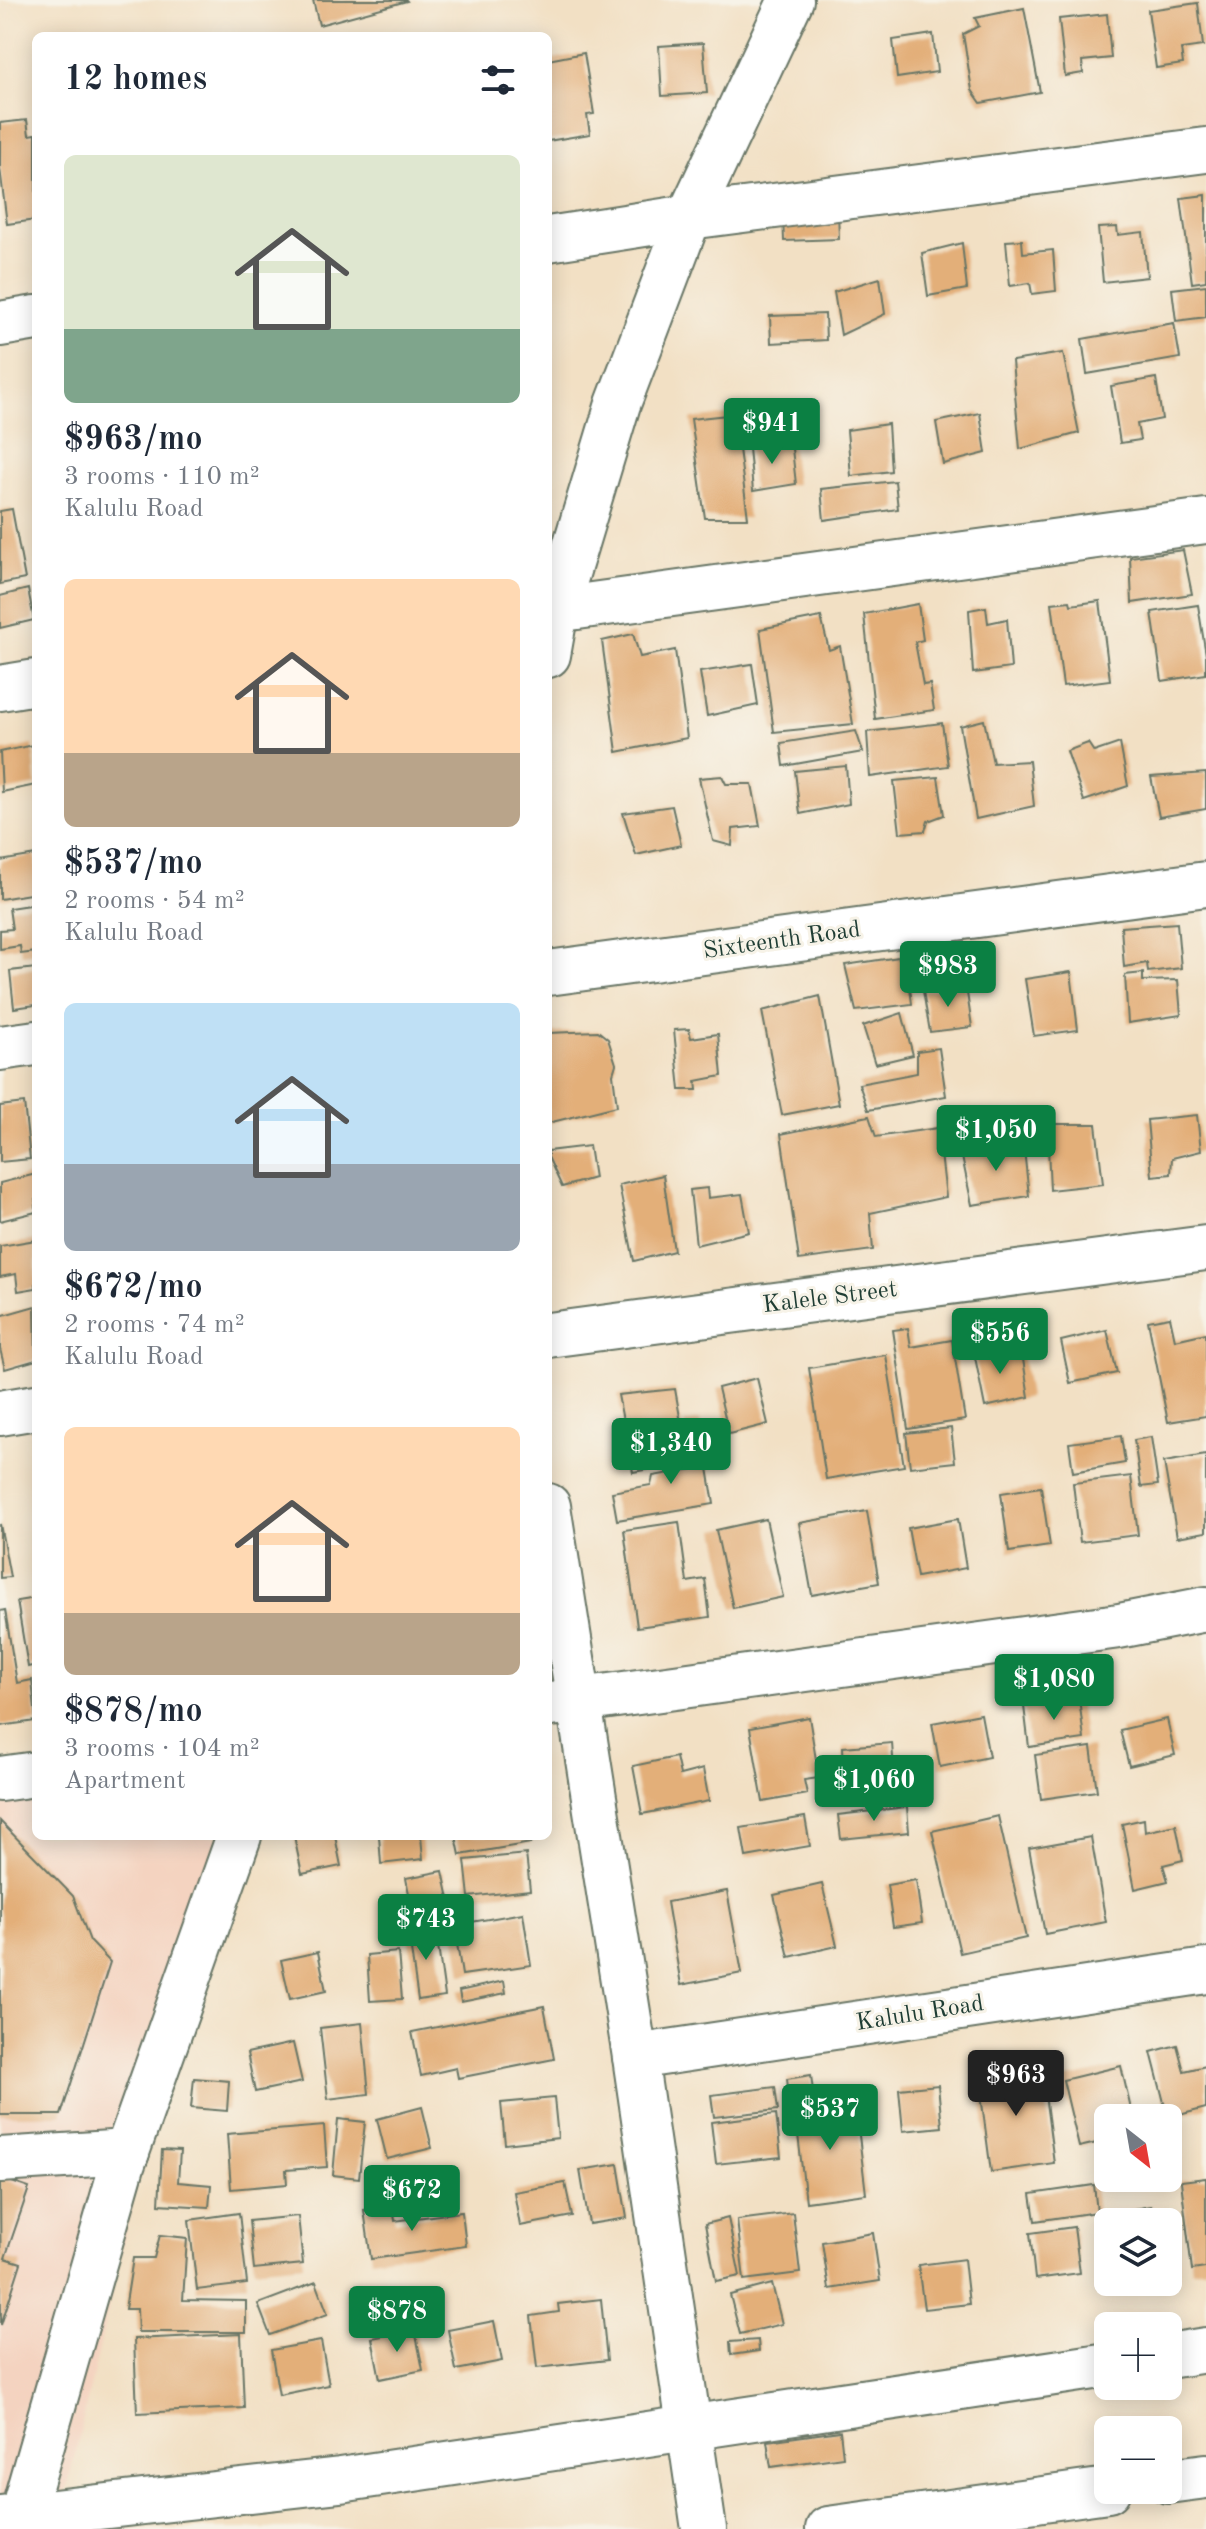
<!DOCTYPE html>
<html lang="en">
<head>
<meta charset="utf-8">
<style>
  :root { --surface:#fff; --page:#f6f6f7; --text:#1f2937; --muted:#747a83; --accent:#0b8043 }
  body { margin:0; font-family:"Old Standard TT",serif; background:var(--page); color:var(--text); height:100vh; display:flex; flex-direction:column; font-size:30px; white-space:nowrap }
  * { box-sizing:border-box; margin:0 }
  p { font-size:26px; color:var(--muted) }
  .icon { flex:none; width:44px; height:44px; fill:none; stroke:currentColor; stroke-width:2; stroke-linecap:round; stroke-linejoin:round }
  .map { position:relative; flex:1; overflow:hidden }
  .details { position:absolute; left:32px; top:32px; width:520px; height:1808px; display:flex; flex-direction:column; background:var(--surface); border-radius:12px; box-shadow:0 4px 20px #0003 }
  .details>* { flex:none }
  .needle { width:52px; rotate:149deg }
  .tools { position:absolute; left:1094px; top:2104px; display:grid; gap:16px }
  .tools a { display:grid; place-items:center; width:88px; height:88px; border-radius:12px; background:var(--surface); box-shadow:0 4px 20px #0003; font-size:40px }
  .price { position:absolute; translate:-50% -68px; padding:0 18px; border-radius:8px; background:var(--accent); color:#fff; font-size:26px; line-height:52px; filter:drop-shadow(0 2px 4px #0008) }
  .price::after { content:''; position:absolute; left:50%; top:48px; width:24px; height:18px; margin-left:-12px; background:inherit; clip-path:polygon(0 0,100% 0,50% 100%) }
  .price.selected { background:#222; color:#fff }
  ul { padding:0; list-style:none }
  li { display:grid; align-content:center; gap:16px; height:424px; padding:0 32px }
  li span { display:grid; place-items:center; height:248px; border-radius:12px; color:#555 }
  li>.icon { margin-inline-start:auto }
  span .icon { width:144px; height:144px; fill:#fffc; stroke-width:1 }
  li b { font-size:34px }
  h2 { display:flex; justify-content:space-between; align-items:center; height:96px; padding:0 32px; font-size:34px }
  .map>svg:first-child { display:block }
</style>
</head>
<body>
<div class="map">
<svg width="1206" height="2529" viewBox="0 0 1206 2529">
  <rect width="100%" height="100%" fill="#f7f3e8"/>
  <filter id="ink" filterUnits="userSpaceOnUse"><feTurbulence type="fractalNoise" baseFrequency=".0125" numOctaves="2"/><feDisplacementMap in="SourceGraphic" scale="16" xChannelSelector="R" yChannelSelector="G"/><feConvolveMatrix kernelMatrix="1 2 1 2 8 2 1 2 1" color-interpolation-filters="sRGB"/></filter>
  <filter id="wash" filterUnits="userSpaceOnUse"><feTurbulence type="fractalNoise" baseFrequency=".006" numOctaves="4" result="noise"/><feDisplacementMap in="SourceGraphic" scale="32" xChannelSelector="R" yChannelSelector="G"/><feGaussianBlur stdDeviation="1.8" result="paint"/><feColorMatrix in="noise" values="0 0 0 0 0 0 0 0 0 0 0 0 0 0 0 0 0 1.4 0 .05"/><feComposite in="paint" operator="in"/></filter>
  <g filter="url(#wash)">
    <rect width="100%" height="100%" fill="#f2e0c4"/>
    <polygon fill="#f4d3c0" points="36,1782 36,1836 223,1836 155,2102 58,2529 0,2529 0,1789"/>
    <g id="blocks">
      <g fill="#e3af79">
        <polygon points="313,0 406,0 407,1 319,25"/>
        <polygon points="1198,3 1203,46 1181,49 1183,64 1156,68 1148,10"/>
        <polygon points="1024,8 1040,92 981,103 972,90 963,34 979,26 975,18"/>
        <polygon points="1107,14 1111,58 1082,61 1083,73 1065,76 1059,19"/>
        <polygon points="933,34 937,72 897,78 893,40"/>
        <polygon points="703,43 707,93 662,96 659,46"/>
        <polygon points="584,53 594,114 587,115 590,134 548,141 548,60"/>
        <polygon points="27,120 29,135 36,134 36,220 7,224 0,168 0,123"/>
        <polygon points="1206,195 1206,281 1192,283 1181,198"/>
        <polygon points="838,212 839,239 784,241 783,215"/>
        <polygon points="1117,227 1118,235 1143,232 1147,277 1103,282 1098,228"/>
        <polygon points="1022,240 1023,253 1053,250 1056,291 1032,294 1030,283 1010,286 1006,241"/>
        <polygon points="962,243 967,289 928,296 922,253"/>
        <polygon points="880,278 885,314 841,335 834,292"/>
        <polygon points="1206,285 1206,317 1176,321 1172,289"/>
        <polygon points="825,314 826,340 771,343 770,316"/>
        <polygon points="1174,323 1180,358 1087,374 1082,339"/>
        <polygon points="1063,353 1079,433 1020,449 1012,361"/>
        <polygon points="1156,378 1162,419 1137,424 1140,440 1120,443 1111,386"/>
        <polygon points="745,413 751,440 739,449 748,518 705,518 691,419"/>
        <polygon points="980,413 986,453 943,464 936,422"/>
        <polygon points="888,424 891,471 851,476 847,430"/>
        <polygon points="791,440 796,484 753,491 749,448"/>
        <polygon points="895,481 898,509 824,520 821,489"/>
        <polygon points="12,509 25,579 0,584 0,511"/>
        <polygon points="1183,550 1192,594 1132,603 1130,557"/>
        <polygon points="28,589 34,620 0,628 0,596"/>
        <polygon points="1070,601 1071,605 1100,601 1110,680 1063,686 1052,603"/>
        <polygon points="918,604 923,640 915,642 923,685 930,684 934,710 875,719 864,614"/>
        <polygon points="1198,605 1206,655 1206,674 1162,681 1152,612"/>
        <polygon points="986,607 988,623 1007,619 1011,668 973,673 969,610"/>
        <polygon points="821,617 829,650 840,646 853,724 774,732 760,629"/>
        <polygon points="633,634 640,657 675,650 687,738 617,752 602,641"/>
        <polygon points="752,664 758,705 707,716 700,672"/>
        <polygon points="984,720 993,763 1029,761 1034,806 976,819 960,726"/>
        <polygon points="942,723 948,766 870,777 867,732"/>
        <polygon points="856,731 863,752 784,766 781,743"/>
        <polygon points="1088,743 1094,752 1120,743 1128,786 1084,801 1067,751"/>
        <polygon points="33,745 36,785 2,792 0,752"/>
        <polygon points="846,766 849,804 800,814 795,771"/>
        <polygon points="1206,773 1206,809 1159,817 1151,777"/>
        <polygon points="722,776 726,784 752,784 760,826 733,829 732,846 713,841 699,778"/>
        <polygon points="938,777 944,815 928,821 925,831 900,833 894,781"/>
        <polygon points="672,806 681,845 636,855 623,813"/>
        <polygon points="36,855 36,893 0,899 0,861"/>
        <polygon points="36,904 36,952 21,954 20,946 0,949 0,930 12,929 9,908"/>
        <polygon points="1177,923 1181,968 1148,972 1147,963 1124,967 1121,927"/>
        <polygon points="906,956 912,1004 856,1011 845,965"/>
        <polygon points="36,968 36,1005 14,1008 10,971"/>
        <polygon points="1071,972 1078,1030 1034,1036 1025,979"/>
        <polygon points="1143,973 1143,981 1178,980 1181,1015 1128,1023 1125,975"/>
        <polygon points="966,986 972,1027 930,1032 923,991"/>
        <polygon points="820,996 839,1104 782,1115 762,1011"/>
        <polygon points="902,1013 913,1055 875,1064 863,1026"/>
        <polygon points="689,1029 691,1038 718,1034 722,1076 696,1081 697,1090 680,1090 674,1030"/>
        <polygon points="598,1031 608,1039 616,1064 613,1074 617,1106 548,1123 548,1033"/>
        <polygon points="939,1048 946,1096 868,1110 859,1084 917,1073 917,1051"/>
        <polygon points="24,1103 30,1159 0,1162 0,1106"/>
        <polygon points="1197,1115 1201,1151 1172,1158 1171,1174 1152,1176 1147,1120"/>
        <polygon points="869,1116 876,1137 938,1128 946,1197 870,1213 873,1250 799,1260 781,1134"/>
        <polygon points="1047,1124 1096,1124 1103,1184 1050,1190"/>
        <polygon points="1023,1140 1029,1196 972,1205 961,1152"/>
        <polygon points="589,1146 594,1178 562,1187 548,1157 548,1151"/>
        <polygon points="36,1174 36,1212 0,1221 0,1183"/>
        <polygon points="663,1175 674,1251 634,1261 619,1185"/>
        <polygon points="707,1188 708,1198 742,1194 749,1232 696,1245 690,1190"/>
        <polygon points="36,1240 36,1288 18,1291 16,1274 0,1277 0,1246"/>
        <polygon points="35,1306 36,1360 5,1369 0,1349 0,1316"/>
        <polygon points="1170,1317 1175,1340 1206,1333 1206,1416 1168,1422 1148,1321"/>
        <polygon points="908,1328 911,1347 952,1340 965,1420 908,1429 893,1330"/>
        <polygon points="1107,1330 1117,1373 1070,1383 1061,1341"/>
        <polygon points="994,1343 997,1357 1022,1353 1029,1397 985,1407 973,1347"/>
        <polygon points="886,1355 904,1466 826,1479 809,1368"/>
        <polygon points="757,1378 768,1424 729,1434 718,1388"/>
        <polygon points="675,1389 688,1462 633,1472 618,1395"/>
        <polygon points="700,1420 714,1504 617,1520 612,1492 651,1485 653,1476 693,1469 685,1423"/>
        <polygon points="951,1428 955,1462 910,1467 906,1433"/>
        <polygon points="1121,1436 1125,1463 1073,1472 1069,1443"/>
        <polygon points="1151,1437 1158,1485 1141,1487 1134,1440"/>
        <polygon points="1206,1455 1206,1532 1177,1537 1164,1462"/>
        <polygon points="1131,1476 1138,1535 1080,1542 1073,1483"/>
        <polygon points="1041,1487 1050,1546 1009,1552 1001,1493"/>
        <polygon points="867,1511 879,1583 812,1595 799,1523"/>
        <polygon points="766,1519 783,1597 733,1608 716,1530"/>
        <polygon points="958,1519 966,1568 917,1577 908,1528"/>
        <polygon points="679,1522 687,1582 705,1579 710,1617 637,1627 624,1530"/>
        <polygon points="0,1524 10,1577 0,1578"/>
        <polygon points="36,1598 36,1665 28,1667 17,1601"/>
        <polygon points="5,1610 17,1683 32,1680 36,1721 0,1726 0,1611"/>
        <polygon points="1079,1698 1084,1739 1029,1747 1024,1706"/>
        <polygon points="981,1714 989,1757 940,1767 932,1723"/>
        <polygon points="809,1717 819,1778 804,1780 807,1794 763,1802 750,1728"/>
        <polygon points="1167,1719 1175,1755 1129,1766 1120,1730"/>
        <polygon points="892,1743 895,1785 845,1789 843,1747"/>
        <polygon points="1091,1747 1097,1791 1041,1799 1035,1755"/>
        <polygon points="676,1757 680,1775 703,1769 709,1801 642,1814 633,1766"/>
        <polygon points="907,1807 909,1832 841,1839 838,1815"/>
        <polygon points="998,1816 1026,1938 960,1953 932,1831"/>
        <polygon points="805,1817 810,1846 746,1857 741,1828"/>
        <polygon points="1144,1819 1145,1832 1176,1825 1183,1860 1163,1865 1168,1881 1135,1889 1122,1824"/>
        <polygon points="0,1821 73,1896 90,1941 110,1962 61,2115 0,2115"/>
        <polygon points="294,1836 335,1836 341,1866 302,1874"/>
        <polygon points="379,1836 421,1836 423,1859 381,1864"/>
        <polygon points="456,1836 530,1836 531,1843 460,1855"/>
        <polygon points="1091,1837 1106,1922 1045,1934 1029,1848"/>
        <polygon points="526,1854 530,1890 469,1897 465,1860"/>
        <polygon points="443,1871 451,1908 413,1915 406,1878"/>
        <polygon points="916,1880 922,1923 893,1927 887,1885"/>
        <polygon points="822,1884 837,1946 789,1957 774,1895"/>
        <polygon points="727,1891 742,1973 681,1985 667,1902"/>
        <polygon points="523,1913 531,1965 462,1975 454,1925"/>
        <polygon points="435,1925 445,1996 418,2000 408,1928"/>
        <polygon points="318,1952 326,1991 290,1999 281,1960"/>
        <polygon points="398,1952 402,1999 370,2001 367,1955"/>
        <polygon points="504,1981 506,1993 461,2002 459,1991"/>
        <polygon points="544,2006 554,2059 458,2078 456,2068 421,2076 412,2032"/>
        <polygon points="362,2023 369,2094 328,2099 320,2028"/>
        <polygon points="293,2043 302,2082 255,2092 247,2053"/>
        <polygon points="1177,2045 1184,2071 1206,2066 1206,2108 1168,2118 1151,2052"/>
        <polygon points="1041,2064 1054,2163 991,2172 978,2072"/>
        <polygon points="1121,2066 1133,2118 1108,2118 1108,2126 1098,2129 1101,2142 1079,2147 1063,2080"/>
        <polygon points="811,2075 814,2099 790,2103 787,2079"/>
        <polygon points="194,2078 229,2081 227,2111 191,2108"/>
        <polygon points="938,2085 942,2127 903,2131 899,2089"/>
        <polygon points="775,2087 778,2110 714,2117 711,2095"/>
        <polygon points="554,2098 558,2138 505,2144 501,2103"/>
        <polygon points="855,2102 866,2194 806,2202 795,2109"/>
        <polygon points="422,2107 432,2148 387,2159 377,2119"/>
        <polygon points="776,2114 781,2157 716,2164 711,2122"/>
        <polygon points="338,2119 365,2122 359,2178 333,2175"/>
        <polygon points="324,2126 327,2167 286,2170 287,2184 231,2189 227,2134"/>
        <polygon points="162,2150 180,2151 178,2182 211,2185 209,2207 159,2204"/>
        <polygon points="618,2164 627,2218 589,2224 580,2170"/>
        <polygon points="0,2178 29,2188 5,2258 21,2263 1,2325"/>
        <polygon points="1206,2178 1206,2268 1192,2270 1181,2181"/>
        <polygon points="565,2183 572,2216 520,2226 514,2192"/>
        <polygon points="1094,2185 1097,2212 1035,2221 1031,2194"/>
        <polygon points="1151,2206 1153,2222 1108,2222 1106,2262 1099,2215"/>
        <polygon points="393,2207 395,2221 462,2212 466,2246 371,2259 364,2210"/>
        <polygon points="239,2213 247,2284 197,2290 189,2220"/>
        <polygon points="793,2213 800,2273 744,2280 737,2220"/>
        <polygon points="298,2216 303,2264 254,2269 249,2221"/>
        <polygon points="728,2218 740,2276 716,2281 705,2224"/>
        <polygon points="1074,2227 1080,2273 1035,2279 1030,2233"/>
        <polygon points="873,2233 880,2281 829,2289 822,2242"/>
        <polygon points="160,2235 187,2238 183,2300 246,2301 246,2332 138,2332 137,2309 125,2309 133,2258 154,2258"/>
        <polygon points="964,2259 969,2304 924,2309 918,2265"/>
        <polygon points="316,2282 328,2314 270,2335 258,2304"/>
        <polygon points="1109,2282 1162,2282 1162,2284 1111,2291"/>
        <polygon points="772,2284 782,2324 740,2334 730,2295"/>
        <polygon points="601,2299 607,2360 537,2368 531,2316 559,2312 558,2304"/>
        <polygon points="494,2321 502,2361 456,2370 448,2330"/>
        <polygon points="415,2330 423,2370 380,2379 372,2338"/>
        <polygon points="241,2334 244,2408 137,2413 134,2339"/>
        <polygon points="758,2340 759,2351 731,2355 730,2342"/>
        <polygon points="321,2341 329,2385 279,2395 271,2350"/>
        <polygon points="840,2431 843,2457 771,2467 767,2441"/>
      </g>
    </g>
  </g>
  <g filter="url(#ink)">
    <use href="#blocks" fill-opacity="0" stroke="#697666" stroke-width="2"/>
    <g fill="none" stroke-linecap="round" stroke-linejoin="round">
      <defs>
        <g id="minor">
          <polyline points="548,239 689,217 1206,150"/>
          <polyline points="0,324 36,318"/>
          <polyline points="548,611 1206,521"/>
          <polyline points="548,655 556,610 618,404 689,217 791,0"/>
          <polyline points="0,688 36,682"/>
          <polyline points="548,973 1206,884"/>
          <polyline points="0,1048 36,1043"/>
          <polyline points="548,1335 1206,1248"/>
          <polyline points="0,1413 36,1407"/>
          <polyline points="548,1506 635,2057 704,2529"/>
          <polyline points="551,1704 1119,1626 1206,1609"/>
          <polyline points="0,1779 36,1774"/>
          <polyline points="635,2057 1206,1971"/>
          <polyline points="0,2160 127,2152"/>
          <polyline points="1168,2356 1206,2350"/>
          <polyline points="22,2514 122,2166 239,1836"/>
          <polyline points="0,2518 340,2480 1108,2365"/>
        </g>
        <g id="secondary">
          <polyline points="1168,2481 1206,2476"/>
          <polyline points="828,2529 1108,2490"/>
        </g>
      </defs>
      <use href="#minor" stroke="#697666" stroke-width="48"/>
      <use href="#secondary" stroke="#697666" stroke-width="48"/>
      <use href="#minor" stroke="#fff" stroke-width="44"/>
      <use href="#secondary" stroke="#fff" stroke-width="44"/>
    </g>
  </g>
  <g text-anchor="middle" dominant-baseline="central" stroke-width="6" stroke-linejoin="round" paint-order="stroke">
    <g font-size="24" fill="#1f3d34" stroke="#f7f3e8">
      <text transform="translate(782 941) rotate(-8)">Sixteenth Road</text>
      <text transform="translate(830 1298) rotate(-7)">Kalele Street</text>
      <text transform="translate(920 2014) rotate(-9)">Kalulu Road</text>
    </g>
  </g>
</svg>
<div class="tools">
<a><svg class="needle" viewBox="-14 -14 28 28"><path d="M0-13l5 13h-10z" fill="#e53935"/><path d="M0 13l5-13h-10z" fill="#747a83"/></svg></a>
<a><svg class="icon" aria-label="layers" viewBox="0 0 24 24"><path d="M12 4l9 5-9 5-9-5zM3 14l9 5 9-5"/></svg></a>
<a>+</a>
<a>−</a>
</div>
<b class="price" style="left:772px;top:466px">$941</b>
<b class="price" style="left:948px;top:1009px">$983</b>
<b class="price" style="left:996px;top:1173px">$1,050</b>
<b class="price" style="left:1000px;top:1376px">$556</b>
<b class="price" style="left:671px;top:1486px">$1,340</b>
<b class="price" style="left:1054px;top:1722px">$1,080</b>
<b class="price" style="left:874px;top:1823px">$1,060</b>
<b class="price" style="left:426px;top:1962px">$743</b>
<b class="price selected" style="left:1016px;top:2118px">$963</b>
<b class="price" style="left:830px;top:2152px">$537</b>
<b class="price" style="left:412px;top:2233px">$672</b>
<b class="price" style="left:397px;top:2354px">$878</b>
<section class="details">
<h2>12 homes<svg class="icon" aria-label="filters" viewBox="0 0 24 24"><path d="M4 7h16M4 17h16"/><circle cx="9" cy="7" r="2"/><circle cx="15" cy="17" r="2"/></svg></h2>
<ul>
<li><span style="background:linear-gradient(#dfe7d0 70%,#7fa58c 0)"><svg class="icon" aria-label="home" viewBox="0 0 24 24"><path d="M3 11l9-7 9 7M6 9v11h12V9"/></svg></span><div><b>$963/mo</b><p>3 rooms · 110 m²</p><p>Kalulu Road</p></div></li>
<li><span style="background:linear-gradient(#ffd9b3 70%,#b9a48a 0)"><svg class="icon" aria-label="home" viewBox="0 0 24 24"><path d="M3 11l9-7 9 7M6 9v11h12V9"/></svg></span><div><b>$537/mo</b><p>2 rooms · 54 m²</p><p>Kalulu Road</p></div></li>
<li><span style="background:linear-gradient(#bfe0f5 65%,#9aa5b1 0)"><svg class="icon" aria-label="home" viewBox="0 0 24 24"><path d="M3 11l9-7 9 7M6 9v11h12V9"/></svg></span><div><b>$672/mo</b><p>2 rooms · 74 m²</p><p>Kalulu Road</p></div></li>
<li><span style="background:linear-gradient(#ffd9b3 75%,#b9a48a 0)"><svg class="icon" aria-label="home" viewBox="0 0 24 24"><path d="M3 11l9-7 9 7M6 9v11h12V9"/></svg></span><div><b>$878/mo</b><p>3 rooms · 104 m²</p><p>Apartment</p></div></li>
</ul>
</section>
</div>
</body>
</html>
